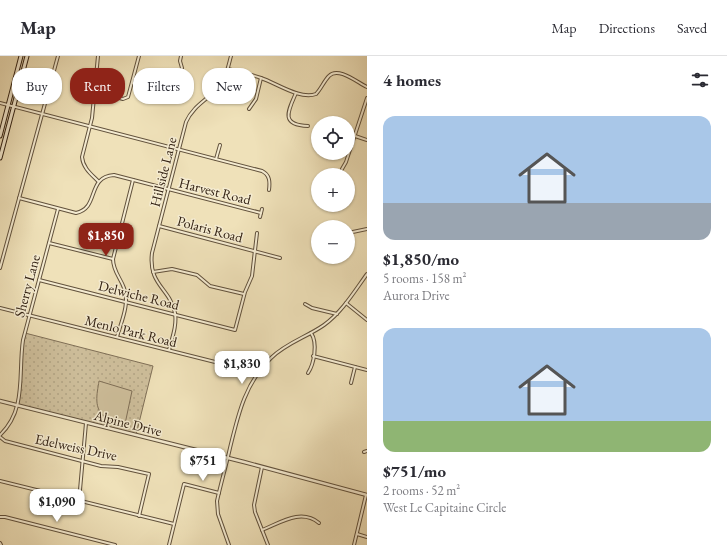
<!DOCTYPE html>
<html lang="en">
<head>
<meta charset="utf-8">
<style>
  :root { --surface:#fff; --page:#f2f2f3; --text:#2b2b33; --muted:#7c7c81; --line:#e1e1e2; --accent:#8f2418 }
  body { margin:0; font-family:"EB Garamond",serif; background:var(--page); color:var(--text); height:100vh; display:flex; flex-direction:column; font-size:15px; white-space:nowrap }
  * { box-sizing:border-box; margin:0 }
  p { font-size:13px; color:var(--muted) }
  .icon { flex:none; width:22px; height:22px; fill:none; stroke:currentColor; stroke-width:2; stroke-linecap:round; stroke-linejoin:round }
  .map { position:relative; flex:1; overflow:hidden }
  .details { display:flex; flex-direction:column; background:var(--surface); width:360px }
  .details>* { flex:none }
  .top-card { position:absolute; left:12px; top:12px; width:295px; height:36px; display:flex; gap:8px }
  .buttons { position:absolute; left:311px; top:60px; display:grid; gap:8px }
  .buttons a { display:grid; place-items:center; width:44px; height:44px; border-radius:50%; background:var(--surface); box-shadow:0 1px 3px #0004; font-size:20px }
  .price { position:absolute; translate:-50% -34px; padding:0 9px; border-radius:8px; background:#fff; color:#222; font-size:13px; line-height:26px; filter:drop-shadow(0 1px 2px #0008) }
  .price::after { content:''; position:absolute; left:50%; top:24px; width:12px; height:9px; margin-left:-6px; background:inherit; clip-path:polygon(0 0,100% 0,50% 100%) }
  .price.selected { background:var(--accent); color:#fff }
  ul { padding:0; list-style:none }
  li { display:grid; align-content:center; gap:8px; height:212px; padding:0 16px }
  li span { display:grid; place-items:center; height:124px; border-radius:12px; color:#555 }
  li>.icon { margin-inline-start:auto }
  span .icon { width:72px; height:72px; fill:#fffc; stroke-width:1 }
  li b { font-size:17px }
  h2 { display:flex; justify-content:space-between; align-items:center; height:48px; padding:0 16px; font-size:17px }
  .chip { padding:0 14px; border-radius:16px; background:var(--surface); box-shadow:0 1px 3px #0004; font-size:14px; line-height:36px }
  .chip.selected { background:var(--accent); color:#fff }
  header { display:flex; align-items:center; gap:24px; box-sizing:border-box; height:56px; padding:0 20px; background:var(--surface); border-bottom:1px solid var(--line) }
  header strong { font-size:19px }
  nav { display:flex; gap:22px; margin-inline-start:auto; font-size:14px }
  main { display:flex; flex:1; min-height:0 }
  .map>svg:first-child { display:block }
</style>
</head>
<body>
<header>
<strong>Map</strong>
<nav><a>Map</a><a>Directions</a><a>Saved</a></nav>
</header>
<main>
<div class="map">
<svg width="367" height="489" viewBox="0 0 367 489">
  <defs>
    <pattern id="park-dots" width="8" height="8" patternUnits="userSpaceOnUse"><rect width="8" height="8" fill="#cfc09d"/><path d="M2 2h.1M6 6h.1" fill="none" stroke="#b2a586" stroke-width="1.8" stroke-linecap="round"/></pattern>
  </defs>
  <rect width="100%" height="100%" fill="#efe1b9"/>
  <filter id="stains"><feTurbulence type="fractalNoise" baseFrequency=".005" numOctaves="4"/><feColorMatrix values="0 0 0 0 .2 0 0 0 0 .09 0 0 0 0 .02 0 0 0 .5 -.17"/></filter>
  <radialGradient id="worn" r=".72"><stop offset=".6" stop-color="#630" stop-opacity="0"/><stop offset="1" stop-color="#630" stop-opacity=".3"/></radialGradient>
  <polygon fill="url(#park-dots)" stroke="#807058" points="25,277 153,310 136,379 17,349 21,327 21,300"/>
  <path fill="#cfc09d" stroke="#807058" d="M99 325 132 335 125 368C120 366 110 365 106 362 93 353 97 338 99 325Z"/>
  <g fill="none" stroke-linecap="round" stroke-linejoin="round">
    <defs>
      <g id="minor">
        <polyline points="181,0 180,5 182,12"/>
        <path d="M228 13C239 16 250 18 261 22 276 27 300 44 316 38 321 33 324 25 329 20 338 10 358 27 367 31"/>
        <polyline points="133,27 143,31 153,39"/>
        <polyline points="95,35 123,43 128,41 139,0"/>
        <path d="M296 37C288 55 280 69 308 70"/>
        <path d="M0 47 262 115C270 119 270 126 269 134"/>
        <polyline points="249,53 256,43 261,22"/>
        <polyline points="355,80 367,84"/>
        <polyline points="216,103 220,89"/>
        <polyline points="342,113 346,106 367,42"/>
        <path d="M98 125C91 118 83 112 82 101L92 62 98 0"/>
        <path d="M19 142 76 157C100 152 86 121 114 119L261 157"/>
        <polyline points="260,161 262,153"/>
        <polyline points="159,170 280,202"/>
        <polyline points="322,171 327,170 332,171"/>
        <polyline points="318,175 318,183"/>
        <polyline points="348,177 367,173"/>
        <polyline points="49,187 113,203"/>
        <polyline points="0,212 58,0"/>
        <polyline points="153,216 172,213 197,219 210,230 244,238"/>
        <polyline points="39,224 235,274 245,236 252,220 257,177"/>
        <polyline points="346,247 367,264"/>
        <polyline points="305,248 312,252 337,258"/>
        <polyline points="0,252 243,313 256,319"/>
        <path d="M117 281C121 266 130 248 124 232 120 221 113 215 113 203L133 124"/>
        <path d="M169 294C172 282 177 270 175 257 170 232 148 229 152 197L186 66C193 50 207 44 218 32 226 23 228 11 231 0"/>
        <polyline points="313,300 367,314"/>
        <path d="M308 317C314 308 318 287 311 277"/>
        <polyline points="351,327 355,311"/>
        <path d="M0 379C27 354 18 317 23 284L58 153"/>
        <polyline points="0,381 5,385 101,410 118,411 149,418 139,460"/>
        <polyline points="364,396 367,395"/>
        <polyline points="262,411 254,449 255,456 268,489"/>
        <polyline points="0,425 174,468"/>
        <polyline points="79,445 86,367"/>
        <polyline points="0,461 5,461 115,489"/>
        <path d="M262 474C280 467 301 452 319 467"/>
        <polyline points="357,478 367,481"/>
        <polyline points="0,487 1,489"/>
        <polyline points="169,489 184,428 219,437"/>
        <path d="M229 489 218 458 217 445C221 427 226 410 230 392 238 359 245 327 271 302 286 287 307 281 324 269 342 256 354 236 367 218"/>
        <polyline points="354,489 366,439"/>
      </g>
      <polyline id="tertiary" points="0,345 244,406 367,439"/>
      <g id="secondary">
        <polyline points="0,80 21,0"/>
        <polyline points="0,102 27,0"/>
      </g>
    </defs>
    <use href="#minor" stroke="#61513c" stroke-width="4"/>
    <use href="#tertiary" stroke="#61513c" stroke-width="4.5"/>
    <use href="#secondary" stroke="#322113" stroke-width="5"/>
    <use href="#minor" stroke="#f5ecd2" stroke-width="2"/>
    <use href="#tertiary" stroke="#f5ecd2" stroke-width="2.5"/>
    <use href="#secondary" stroke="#f5ecd2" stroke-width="3"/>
  </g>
  <g text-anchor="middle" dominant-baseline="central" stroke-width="3" stroke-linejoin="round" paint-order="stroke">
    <g font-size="14" fill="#322113" stroke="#f5ecd2">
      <text transform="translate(163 116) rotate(-76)">Hillside Lane</text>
      <text transform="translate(215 135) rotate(14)">Harvest Road</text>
      <text transform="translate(210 173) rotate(15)">Polaris Road</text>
      <text transform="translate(27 230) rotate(-75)">Sherry Lane</text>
      <text transform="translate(139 239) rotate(14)">Delwiche Road</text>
      <text transform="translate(131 275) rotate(14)">Menlo Park Road</text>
      <text transform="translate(128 367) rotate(14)">Alpine Drive</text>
      <text transform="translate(76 391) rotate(12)">Edelweiss Drive</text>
    </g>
  </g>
  <rect width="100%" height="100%" filter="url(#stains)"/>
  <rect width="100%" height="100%" fill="url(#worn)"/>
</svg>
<div class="buttons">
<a><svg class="icon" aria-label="locate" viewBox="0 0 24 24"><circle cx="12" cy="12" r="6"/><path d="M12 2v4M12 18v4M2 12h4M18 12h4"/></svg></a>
<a>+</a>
<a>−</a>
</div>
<b class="price selected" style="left:106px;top:201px">$1,850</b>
<b class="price" style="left:242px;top:329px">$1,830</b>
<b class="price" style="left:203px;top:426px">$751</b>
<b class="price" style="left:57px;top:467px">$1,090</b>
<div class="top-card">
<a class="chip">Buy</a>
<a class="chip selected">Rent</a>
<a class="chip">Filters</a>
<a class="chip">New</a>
</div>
</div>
<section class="details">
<h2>4 homes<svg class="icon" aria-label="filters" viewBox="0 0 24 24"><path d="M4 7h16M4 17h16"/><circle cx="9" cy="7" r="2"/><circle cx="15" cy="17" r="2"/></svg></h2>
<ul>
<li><span style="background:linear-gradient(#a9c7e8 70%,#9aa5b1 0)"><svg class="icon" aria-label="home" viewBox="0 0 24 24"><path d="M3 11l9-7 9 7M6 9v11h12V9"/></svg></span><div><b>$1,850/mo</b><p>5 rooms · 158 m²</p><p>Aurora Drive</p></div></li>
<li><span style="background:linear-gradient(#a9c7e8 75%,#8fb573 0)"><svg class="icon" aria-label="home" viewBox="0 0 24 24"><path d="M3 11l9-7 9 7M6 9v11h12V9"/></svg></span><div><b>$751/mo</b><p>2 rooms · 52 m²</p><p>West Le Capitaine Circle</p></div></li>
</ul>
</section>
</main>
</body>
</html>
